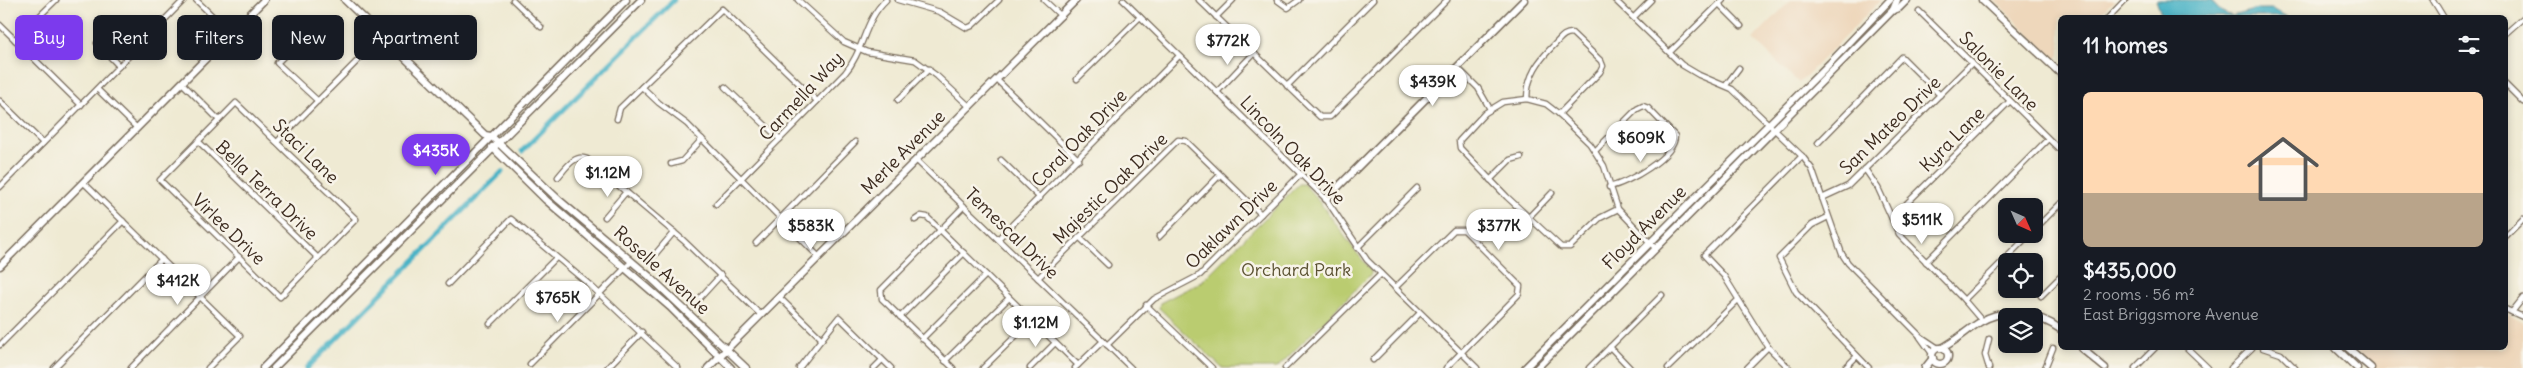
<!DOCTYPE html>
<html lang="en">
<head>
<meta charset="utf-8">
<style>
  :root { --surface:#171b24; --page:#20242c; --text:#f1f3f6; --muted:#9ea1a6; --line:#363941; --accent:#7c3aed }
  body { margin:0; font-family:Delius,sans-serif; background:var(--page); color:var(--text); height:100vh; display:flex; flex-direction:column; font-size:19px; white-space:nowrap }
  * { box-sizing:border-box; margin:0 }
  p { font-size:16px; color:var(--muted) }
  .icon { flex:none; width:28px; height:28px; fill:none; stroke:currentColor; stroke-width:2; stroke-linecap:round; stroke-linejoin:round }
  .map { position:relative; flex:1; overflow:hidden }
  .panel { position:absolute; left:2058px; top:15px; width:450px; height:335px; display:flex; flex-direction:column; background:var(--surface); border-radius:8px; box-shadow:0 2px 8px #0003 }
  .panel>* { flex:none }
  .banner { position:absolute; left:15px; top:15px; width:475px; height:45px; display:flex; gap:10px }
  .needle { width:32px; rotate:135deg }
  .fabs { position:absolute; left:1998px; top:198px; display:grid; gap:10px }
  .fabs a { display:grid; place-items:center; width:45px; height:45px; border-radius:8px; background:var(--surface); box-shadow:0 2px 8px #0003; font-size:25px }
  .price { position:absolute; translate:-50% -42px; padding:0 11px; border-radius:18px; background:#fff; color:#222; font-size:16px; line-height:32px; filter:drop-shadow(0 1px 2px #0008) }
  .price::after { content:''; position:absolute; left:50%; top:30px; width:15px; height:11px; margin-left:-8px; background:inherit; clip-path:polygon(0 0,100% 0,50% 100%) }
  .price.on { background:var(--accent); color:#fff }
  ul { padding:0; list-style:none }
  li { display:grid; align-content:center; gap:10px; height:265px; padding:0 25px }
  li+li { border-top:1px solid var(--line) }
  li span { display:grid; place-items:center; height:155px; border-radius:8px; color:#555 }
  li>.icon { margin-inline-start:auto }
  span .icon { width:90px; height:90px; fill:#fffc; stroke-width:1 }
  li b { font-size:21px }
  h2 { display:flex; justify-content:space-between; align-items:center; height:60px; padding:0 25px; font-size:21px }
  .tag { padding:0 18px; border-radius:8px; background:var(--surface); box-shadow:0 2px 8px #0003; font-size:18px; line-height:45px }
  .tag.on { background:var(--accent); color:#fff }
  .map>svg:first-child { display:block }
</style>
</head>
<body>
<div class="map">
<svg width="2523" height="368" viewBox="0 0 2523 368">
  <rect width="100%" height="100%" fill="#f7f3e8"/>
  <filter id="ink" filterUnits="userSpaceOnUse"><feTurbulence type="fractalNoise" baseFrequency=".02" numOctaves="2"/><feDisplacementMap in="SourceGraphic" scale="10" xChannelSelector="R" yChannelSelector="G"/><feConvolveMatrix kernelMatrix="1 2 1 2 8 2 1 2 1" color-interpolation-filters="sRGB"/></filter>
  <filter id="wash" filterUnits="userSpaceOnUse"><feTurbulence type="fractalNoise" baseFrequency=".0096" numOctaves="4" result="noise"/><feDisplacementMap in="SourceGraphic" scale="20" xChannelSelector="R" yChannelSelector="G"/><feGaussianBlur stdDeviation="1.12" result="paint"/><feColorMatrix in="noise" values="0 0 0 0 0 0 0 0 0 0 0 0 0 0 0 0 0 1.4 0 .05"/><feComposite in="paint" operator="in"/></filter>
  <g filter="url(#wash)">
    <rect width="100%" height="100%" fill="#efead3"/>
    <g fill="#eed7bb">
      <polygon points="1791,0 1881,0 1799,83 1753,39"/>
      <polygon points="1994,0 2115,0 2097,17 2060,18 2060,55 2055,59"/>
      <polygon points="2505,313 2523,322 2523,368 2375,368 2353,348 2505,348"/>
    </g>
    <path fill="#bacc6f" stroke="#7a7b46" d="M1299 184H1304C1329 211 1347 243 1371 270V274L1277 368H1222L1159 308 1160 303 1201 282Z"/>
    <polygon fill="#48b3c6" stroke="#426e72" points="2156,0 2211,0 2222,12 2232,16 2257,9 2273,9 2287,17 2167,17 2161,14"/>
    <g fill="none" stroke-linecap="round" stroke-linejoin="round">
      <g stroke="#48b3c6" stroke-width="5">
        <polyline points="522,151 674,0"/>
        <polyline points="307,368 502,172"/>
      </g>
    </g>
  </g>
  <g filter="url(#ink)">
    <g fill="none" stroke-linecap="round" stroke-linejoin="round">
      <defs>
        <g id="street">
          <polyline points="196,0 231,34"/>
          <polyline points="513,0 541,27"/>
          <polyline points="798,0 844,42 867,52 915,60 937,76 970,107"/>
          <polyline points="898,0 940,12 967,28 972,26 999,0"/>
          <polyline points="1044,0 1061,16"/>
          <polyline points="1123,0 1326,199 1367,260 1477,368"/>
          <polyline points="1199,0 1320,117 1330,117 1447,0"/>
          <polyline points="1277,0 1288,8 1299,0"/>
          <polyline points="1615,0 1682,65 1699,75 1732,89 1802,156 1812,169 1842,254 1848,263 1920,336 1938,348"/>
          <polyline points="2433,0 2444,18"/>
          <polyline points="1719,4 1741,26"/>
          <polyline points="1919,11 2060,150"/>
          <polyline points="1216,17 1233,0"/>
          <polyline points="1634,17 1651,0"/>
          <polyline points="2108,18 2125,0"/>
          <polyline points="0,25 81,105"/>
          <polyline points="315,25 277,63 318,101"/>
          <polyline points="2505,34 2523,18"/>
          <polyline points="15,40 56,0"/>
          <polyline points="97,43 119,66"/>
          <polyline points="1670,52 1723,0"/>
          <polyline points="1457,67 1478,88 1490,109"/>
          <polyline points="1077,79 1140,17"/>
          <polyline points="997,80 1079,160"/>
          <polyline points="182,83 219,120"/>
          <polyline points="2505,84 2523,102"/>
          <polyline points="1726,85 1739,68"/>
          <polyline points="1287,86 1373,0"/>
          <polyline points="642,87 659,103 687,124 819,257"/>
          <polyline points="725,87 780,139"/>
          <polyline points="97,89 137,128"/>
          <polyline points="1217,92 1254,53"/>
          <path d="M1527 99C1527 75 1539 60 1556 43 1561 38 1564 33 1572 33L1601 61 1603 66 1600 72 1559 114"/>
          <polyline points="898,100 929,69"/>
          <polyline points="0,101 43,143"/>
          <polygon points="236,103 356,219 280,297 160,180"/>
          <polyline points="617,119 620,108 722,9 817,101"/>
          <polyline points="198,141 318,258"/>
          <polyline points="277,142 382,36"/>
          <polyline points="1818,143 1902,57 1940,95"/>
          <path d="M1595 151 1637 109 1643 106 1648 108 1675 136C1675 157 1628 183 1609 187"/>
          <polyline points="916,160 1131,368"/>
          <polyline points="1001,160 1040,198"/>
          <polyline points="671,164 682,161 702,139"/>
          <polyline points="1865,169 1878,188 1899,234 1964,300 1982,321"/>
          <path d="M558 177C565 169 575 153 587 159L683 240 761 315"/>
          <polyline points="1490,180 1510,160 1521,157"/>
          <polyline points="83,182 240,336 208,368"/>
          <polyline points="0,187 184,0"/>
          <polyline points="1822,198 1848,186 1972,63"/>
          <path d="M716 204 845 73C864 51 864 20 886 0"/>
          <polyline points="1618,209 1600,218 1570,247 1561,247 1507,197 1460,148 1459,141 1485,113 1503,102 1527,99 1546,104 1559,114 1590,144 1604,166 1618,209 1656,249"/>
          <polyline points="605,217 626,192"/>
          <polyline points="1828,217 1812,225 1779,258 1796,292 1869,368"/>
          <polyline points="1528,218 1552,193"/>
          <polyline points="1892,218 2010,101"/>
          <polyline points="915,220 921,216 927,217 1078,365"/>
          <polyline points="2034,230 2060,204"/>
          <polyline points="1079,237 1108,265"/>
          <polyline points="1159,237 1220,175"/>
          <polyline points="2505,237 2523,219"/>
          <polyline points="998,239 1179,56"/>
          <polyline points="756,243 855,142"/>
          <polyline points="1357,248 1417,188"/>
          <polyline points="652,258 674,232"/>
          <polyline points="1926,262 2048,139"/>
          <polyline points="1038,278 1178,140 1186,141 1261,214"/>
          <polyline points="448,284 511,219 591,286 678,368"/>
          <polyline points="1395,288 1454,230 1464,230 1520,286 1519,294 1446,368"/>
          <polyline points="2041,296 2060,277"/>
          <polyline points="779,297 822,339"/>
          <polyline points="698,300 721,275"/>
          <polyline points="1964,300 2030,234"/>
          <polyline points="1146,305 1212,368"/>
          <polyline points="2505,309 2523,317"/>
          <polyline points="2512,312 2523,298"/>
          <polyline points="900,317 964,253"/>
          <polyline points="490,324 556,258"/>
          <polyline points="1920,337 1933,355"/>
          <polyline points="922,339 986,275"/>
          <polyline points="1989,339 1985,355 1989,368"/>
          <polyline points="0,345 123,221"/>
          <polyline points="1107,345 1154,299 1200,275 1301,174"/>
          <polyline points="1610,347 1630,368"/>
          <polyline points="2187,348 2208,368"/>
          <polyline points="2263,348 2281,354 2295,368"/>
          <polyline points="1373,360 1420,313"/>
          <polyline points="945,361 1009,298"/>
          <polyline points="530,364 632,261"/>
          <polyline points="54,368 162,259"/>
          <polyline points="131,368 239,257"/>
          <polyline points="607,368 642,332"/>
          <polyline points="799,368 839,317 891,368"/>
          <polyline points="874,368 882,360"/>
          <polyline points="953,368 882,299 881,290 964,206"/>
          <polyline points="983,368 1032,320"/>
          <polyline points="1030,368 1055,343"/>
          <polyline points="1075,368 1103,341"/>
          <polyline points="1285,368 1381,274"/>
          <polyline points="1589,368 1662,295"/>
          <polyline points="1668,368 1738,300"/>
          <polyline points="1747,368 1768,347"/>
          <polyline points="1789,368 1768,347 1724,276 1704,255 1802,156"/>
          <polyline points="1845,368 1857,356"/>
          <polyline points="2045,368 2053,348"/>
          <polyline points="2135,368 2155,348"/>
          <polyline points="2231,368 2252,348"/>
        </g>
        <g id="secondary">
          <polyline points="345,0 485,135 491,136 559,200 649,276 746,368"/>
          <polyline points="1982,0 2060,73"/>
          <polyline points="1893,10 1899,8 1907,0"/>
          <polyline points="492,147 546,200 670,307 731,368"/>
          <polyline points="1326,199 1524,0"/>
          <polyline points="0,266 264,0"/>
          <path d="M1942 348C1956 341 1967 330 1980 322 2005 307 2037 313 2060 329"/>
          <polyline points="2081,348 2105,368"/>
          <polyline points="2336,348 2357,368"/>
          <polyline points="2348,348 2371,368"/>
          <circle cx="1940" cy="356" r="8"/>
          <polyline points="263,368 626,0"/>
          <polyline points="274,368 641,0"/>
          <polyline points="708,368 1076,0"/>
          <polyline points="1525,368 1830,63 1890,0"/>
          <polyline points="1537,368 1893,10 1897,0"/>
          <polyline points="1925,368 1933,358"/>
        </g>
      </defs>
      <use href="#street" stroke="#7a6d5d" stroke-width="7"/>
      <use href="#secondary" stroke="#7a6d5d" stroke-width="9"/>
      <use href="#street" stroke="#fff" stroke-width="4.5"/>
      <use href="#secondary" stroke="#fff" stroke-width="6"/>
    </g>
  </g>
  <g text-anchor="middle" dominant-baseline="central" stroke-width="5" stroke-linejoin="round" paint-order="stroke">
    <g font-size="18" fill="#3b2a1e" stroke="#f7f3e8">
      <text transform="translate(1999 71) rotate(45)">Salonie Lane</text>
      <text transform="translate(801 96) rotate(-47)">Carmella Way</text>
      <text transform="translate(1890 125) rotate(-44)">San Mateo Drive</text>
      <text transform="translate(1079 138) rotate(-46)">Coral Oak Drive</text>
      <text transform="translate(1952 139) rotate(-45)">Kyra Lane</text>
      <text transform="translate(1293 150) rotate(46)">Lincoln Oak Drive</text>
      <text transform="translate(306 151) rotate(44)">Staci Lane</text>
      <text transform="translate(903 152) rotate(-45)">Merle Avenue</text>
      <text transform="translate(1110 188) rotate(-44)">Majestic Oak Drive</text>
      <text transform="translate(267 190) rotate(44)">Bella Terra Drive</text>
      <text transform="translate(1231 224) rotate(-44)">Oaklawn Drive</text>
      <text transform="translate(1644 227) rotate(-45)">Floyd Avenue</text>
      <text transform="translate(229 229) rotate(44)">Virlee Drive</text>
      <text transform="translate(1012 233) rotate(44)">Temescal Drive</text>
      <text transform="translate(662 270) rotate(42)">Roselle Avenue</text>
    </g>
    <g font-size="18" fill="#5b5232" stroke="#f7f3e8">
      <text x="1296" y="269">Orchard Park</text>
    </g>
  </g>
</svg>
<div class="fabs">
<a><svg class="needle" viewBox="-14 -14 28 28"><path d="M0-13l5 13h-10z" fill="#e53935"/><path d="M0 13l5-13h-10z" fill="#9ea1a6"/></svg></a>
<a><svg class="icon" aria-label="locate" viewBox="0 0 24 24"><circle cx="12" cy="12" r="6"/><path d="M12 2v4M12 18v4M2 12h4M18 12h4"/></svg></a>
<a><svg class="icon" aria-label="layers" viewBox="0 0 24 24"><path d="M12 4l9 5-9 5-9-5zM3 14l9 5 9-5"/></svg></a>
</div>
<b class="price" style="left:1228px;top:66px">$772K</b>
<b class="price" style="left:1433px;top:107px">$439K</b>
<b class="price" style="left:1641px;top:163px">$609K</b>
<b class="price on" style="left:436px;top:176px">$435K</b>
<b class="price" style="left:608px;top:198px">$1.12M</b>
<b class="price" style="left:1922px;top:245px">$511K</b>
<b class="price" style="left:811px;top:251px">$583K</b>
<b class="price" style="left:1499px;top:251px">$377K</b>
<b class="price" style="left:178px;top:306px">$412K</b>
<b class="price" style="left:558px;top:323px">$765K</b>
<b class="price" style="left:1036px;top:348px">$1.12M</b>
<div class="banner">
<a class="tag on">Buy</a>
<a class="tag">Rent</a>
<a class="tag">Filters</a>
<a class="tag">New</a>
<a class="tag">Apartment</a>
</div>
<section class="panel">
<h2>11 homes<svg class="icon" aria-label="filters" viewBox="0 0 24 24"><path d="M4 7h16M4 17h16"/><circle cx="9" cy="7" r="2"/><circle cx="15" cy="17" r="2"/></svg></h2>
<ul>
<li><span style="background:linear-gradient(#ffd9b3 65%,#b9a48a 0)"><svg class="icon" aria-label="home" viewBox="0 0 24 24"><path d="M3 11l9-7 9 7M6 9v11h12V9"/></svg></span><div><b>$435,000</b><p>2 rooms · 56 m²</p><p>East Briggsmore Avenue</p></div></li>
</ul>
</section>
</div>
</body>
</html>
